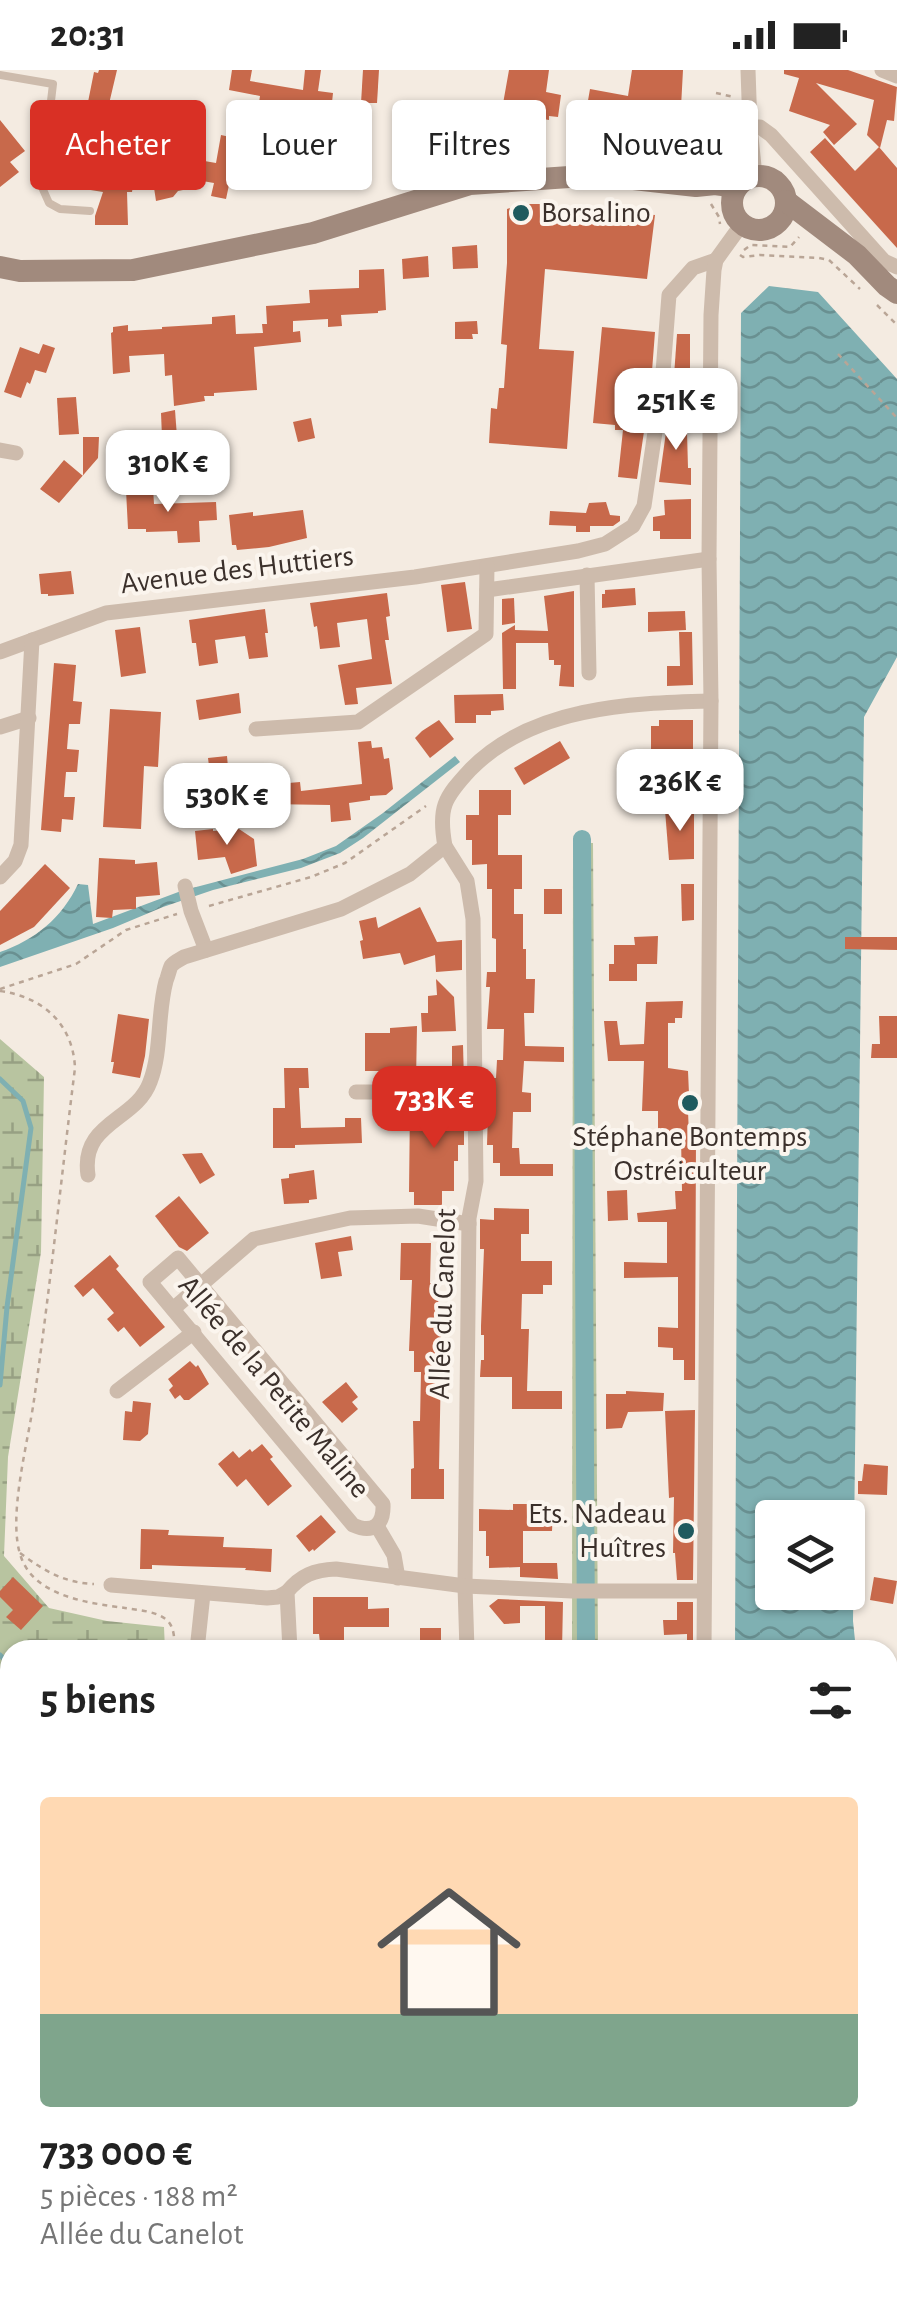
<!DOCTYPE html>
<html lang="fr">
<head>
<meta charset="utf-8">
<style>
  :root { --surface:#fff; --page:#f6f6f6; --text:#222; --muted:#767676; --line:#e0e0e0; --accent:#d93025 }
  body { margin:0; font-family:"Alegreya Sans",sans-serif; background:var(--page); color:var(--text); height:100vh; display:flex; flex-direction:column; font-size:38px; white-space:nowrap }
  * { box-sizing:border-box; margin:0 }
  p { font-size:32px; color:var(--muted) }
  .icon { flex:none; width:55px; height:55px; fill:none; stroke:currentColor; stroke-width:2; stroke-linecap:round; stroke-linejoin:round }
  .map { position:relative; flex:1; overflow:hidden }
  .side { position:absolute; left:0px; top:1570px; width:898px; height:672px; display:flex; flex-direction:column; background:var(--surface); border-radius:30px 30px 0 0; box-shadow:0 2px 8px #0004 }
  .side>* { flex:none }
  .top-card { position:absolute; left:30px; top:30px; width:838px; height:90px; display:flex; gap:20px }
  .tools { position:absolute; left:755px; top:1430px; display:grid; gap:20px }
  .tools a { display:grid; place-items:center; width:110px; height:110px; border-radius:10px; background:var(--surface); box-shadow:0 2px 8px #0004; font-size:50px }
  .price { position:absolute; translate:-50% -85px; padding:0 22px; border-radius:20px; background:#fff; color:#222; font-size:32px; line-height:65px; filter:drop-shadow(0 2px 5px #0008) }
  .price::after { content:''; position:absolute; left:50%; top:60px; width:30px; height:22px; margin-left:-15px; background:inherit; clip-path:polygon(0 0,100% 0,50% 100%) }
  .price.active { background:var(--accent); color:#fff }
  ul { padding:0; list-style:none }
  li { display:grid; align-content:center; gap:20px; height:530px; padding:0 40px }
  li+li { border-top:2px solid var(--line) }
  li span { display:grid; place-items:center; height:310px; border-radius:10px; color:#555 }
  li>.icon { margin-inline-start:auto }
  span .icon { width:180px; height:180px; fill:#fffc; stroke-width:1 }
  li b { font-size:42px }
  h2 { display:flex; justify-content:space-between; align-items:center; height:120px; padding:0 40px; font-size:42px }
  .chip { padding:0 35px; border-radius:10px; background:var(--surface); box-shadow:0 2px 8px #0004; font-size:35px; line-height:90px }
  .chip.active { background:var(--accent); color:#fff }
  .status { display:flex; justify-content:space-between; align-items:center; height:70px; padding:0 50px; background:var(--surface); direction:ltr }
  .status svg { height:28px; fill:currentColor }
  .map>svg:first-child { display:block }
</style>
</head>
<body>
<div class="status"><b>20:31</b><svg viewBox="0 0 49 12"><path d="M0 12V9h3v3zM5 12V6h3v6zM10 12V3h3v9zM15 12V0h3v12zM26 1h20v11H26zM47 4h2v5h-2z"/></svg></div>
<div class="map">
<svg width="897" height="2242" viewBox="0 0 897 2242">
  <defs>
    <pattern id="wetland-marsh" width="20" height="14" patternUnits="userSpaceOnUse" patternTransform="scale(2.5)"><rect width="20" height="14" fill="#b8c4a0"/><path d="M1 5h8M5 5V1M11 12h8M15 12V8" fill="none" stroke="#97a083"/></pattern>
    <pattern id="water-waves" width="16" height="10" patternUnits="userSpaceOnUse" patternTransform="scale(2.5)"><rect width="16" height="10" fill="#7fb0b2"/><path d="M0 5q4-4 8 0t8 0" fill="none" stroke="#699091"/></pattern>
  </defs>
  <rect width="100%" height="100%" fill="#f4ebe1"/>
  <g fill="url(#wetland-marsh)">
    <polygon points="573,773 593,773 598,1580 572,1580"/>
    <polygon points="0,969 44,1007 41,1182 8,1387 4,1486 49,1538 107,1551 164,1557 165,1580 10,1580 10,2232 181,2233 181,2242 0,2242"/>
  </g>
  <g fill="url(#water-waves)" fill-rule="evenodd">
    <path d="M769 216 818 222 897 309V587L864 647 853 1551 856 1580H735L741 243ZM772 1448H848V1522H772Z"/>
    <path d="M455 686 460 692 363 768 340 783 301 798 213 820 163 837 113 858 0 897V882C35 870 62 848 78 814L88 815 93 854 181 821 303 789 336 776 383 743Z"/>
    <polygon points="888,1615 897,1618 897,2242 736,2242 736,2233 888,2232"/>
    <polygon points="540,2232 540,2242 193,2242 193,2233"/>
  </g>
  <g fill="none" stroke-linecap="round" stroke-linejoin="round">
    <g stroke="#7fb0b2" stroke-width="5">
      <polyline points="0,1009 23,1031 31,1058 7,1237 0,1315"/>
      <polyline points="0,1585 10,1595"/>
      <polyline points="141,2232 141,2242"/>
    </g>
    <g stroke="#7fb0b2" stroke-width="18">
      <polyline points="582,769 586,1580"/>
      <polyline points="597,2232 597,2242"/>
    </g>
  </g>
  <g fill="#c8694b">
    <polygon points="99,0 117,0 104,55 101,56 74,52 77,36 87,37 94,2 98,3"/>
    <polygon points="232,0 252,0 250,11 303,20 305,0 321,0 318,21 333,23 330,51 372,53 371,87 315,86 312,94 276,90 274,108 232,101 226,129 211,126 214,113 179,107 183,120 178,121 173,127 156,131 153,111 159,110 164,84 216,93 221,65 253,72 260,26 229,20"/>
    <polygon points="363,0 379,0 377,33 361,33"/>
    <polygon points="509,0 549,0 546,22 561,25 558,47 549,46 549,50 519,45 515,72 496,73"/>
    <polygon points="632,0 683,0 681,37 691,38 689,61 637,59 630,84 623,86 614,85 621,52 593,47 594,43 586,42 590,19 628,26"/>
    <polygon points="784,0 848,0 897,17 894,51 887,50 880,78 867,65 874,30 816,13 857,54 834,75 823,62 830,55 789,41 799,8 784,4"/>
    <polygon points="435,46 457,47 455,89 432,94"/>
    <polygon points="0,50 25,81 10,92 19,102 0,117"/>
    <polygon points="825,68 855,101 879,77 897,98 897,178 810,82"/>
    <polygon points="55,80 69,82 68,85 103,91 104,86 135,92 134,96 136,96 132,122 127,122 128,155 95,155 95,146 103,122 78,118 79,108 62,107 63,104 50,101 52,83"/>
    <polygon points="523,134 540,134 655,145 647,209 545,199 539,279 574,281 567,379 489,373 491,338 497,339 499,318 504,318 507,275 501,274 507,193 507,139"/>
    <polygon points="477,175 478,198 453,199 452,177"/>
    <polygon points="428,186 429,207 403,209 402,189"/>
    <polygon points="384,199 386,240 378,241 378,243 341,245 342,256 328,257 328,249 293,251 293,262 300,261 301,272 254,277 257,320 214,323 214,326 204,326 205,331 174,336 172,305 165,306 164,284 129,286 130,302 113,304 111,263 113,262 113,257 128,255 128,261 162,259 162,257 212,254 212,247 235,245 236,264 263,263 262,254 267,254 266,236 310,233 309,220 359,218 359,200"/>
    <polygon points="477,251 478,264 472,264 473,269 455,269 455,252"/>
    <polygon points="602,257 655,262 651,314 637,409 618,407 623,360 615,360 615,355 593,353"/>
    <polygon points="677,264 690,264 690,320 673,320"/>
    <polygon points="43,274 55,278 46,303 35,300 30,314 27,312 21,328 4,322 20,277 39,284"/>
    <polygon points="76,327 79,364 59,365 57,328"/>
    <polygon points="175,340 177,367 162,367 161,343"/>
    <polygon points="311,348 315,368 298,372 293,352"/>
    <polygon points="668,348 691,349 691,362 687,362 688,398 691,398 691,415 659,412"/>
    <polygon points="83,367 99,367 98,388 59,433 40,419 64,390 83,406"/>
    <polygon points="153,418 154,434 216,432 217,450 199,451 200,472 178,473 177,461 146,462 146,459 128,459 126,420"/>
    <polygon points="691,429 691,469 660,469 660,461 653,461 653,447 665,445 664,430"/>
    <polygon points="606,432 610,445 620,446 620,451 613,456 590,456 590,462 576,462 576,456 549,455 550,441 586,443 589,433"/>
    <polygon points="303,440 307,468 269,477 237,480 236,475 232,475 229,445 253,442 253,446"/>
    <polygon points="71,501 74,524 48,526 48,524 41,524 39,504"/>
    <polygon points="465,512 472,559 447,562 441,515"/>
    <polygon points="635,518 636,535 602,538 602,524 605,524 605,520"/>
    <polygon points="574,521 574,617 559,616 561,595 554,595 554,590 549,590 548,573 516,573 516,619 503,619 502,563 515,555 515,560 548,561 544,526"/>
    <polygon points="387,523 390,546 386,547 389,570 385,570 392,614 356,618 358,634 345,635 338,595 372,589 367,549 337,553 340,577 320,579 317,556 314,557 310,533"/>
    <polygon points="514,528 515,553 502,555 502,529"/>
    <polygon points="265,539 268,563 265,563 268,587 249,589 245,566 215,570 218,593 199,596 196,573 192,573 189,550"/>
    <polygon points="685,541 686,560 648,562 648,542"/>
    <polygon points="140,557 146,603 121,607 115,560"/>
    <polygon points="679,562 692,562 693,615 667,616 667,596 680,596"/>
    <polygon points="54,593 76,595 73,631 82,632 80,654 69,654 67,679 79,680 77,702 66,702 64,727 75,727 73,750 62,749 61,762 41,760"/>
    <polygon points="239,623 241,643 199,650 196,630"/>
    <polygon points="503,624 504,640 491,641 491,645 476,645 476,653 455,653 454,625"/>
    <polygon points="110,639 161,642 158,697 144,696 141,759 103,757"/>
    <polygon points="439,650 454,669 430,688 415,668 422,661"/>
    <polygon points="659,650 693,650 693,713 637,713 637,694 651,694 651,656 659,656"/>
    <polygon points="371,671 372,678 382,677 384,689 389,688 393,719 386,725 370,726 370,730 349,733 351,750 331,752 330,735 267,734 266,715 300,712 301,721 362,714 358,672"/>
    <polygon points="560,671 570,688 524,715 514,698"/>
    <polygon points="227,686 228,697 252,695 253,711 241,712 241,723 234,723 234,734 208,733 208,723 201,722 201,703 210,704 208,688"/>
    <polygon points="479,720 511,720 511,745 498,745 498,785 522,785 522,819 514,819 514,844 523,844 523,879 526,879 526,909 535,909 534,943 524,943 525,976 564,977 564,992 524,991 522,1022 531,1023 531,1042 513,1042 512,1078 519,1078 520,1094 553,1094 553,1106 500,1106 500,1093 493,1093 493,1075 487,1075 489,1008 496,1008 497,990 503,990 504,959 487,959 490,917 486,917 487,902 496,902 496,869 492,868 492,819 487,819 487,794 472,795 472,770 466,770 466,745 479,745"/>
    <polygon points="694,739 694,789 669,790 665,740"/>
    <polygon points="213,759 213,761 239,759 254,769 257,796 231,804 225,787 198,790 195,761"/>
    <polygon points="99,788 135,790 135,794 157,792 160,825 136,827 136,839 113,840 112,848 96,847"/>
    <polygon points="45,794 70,818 34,857 0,875 0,841"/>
    <polygon points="681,814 694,814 694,850 682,851"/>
    <rect x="544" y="819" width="18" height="25"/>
    <polygon points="420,837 437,872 462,870 462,900 436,902 435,885 404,895 400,883 363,889 360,871 363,870 359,851 376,847 378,858"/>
    <polygon points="658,866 657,894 637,894 637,911 609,911 609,894 614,894 614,875 635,875 634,867"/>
    <polygon points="845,867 897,867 897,880 845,879"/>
    <polygon points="436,909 454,927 456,961 422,962 421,943 428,943 428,926 437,925"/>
    <polygon points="683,931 682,948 675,948 675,953 668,953 668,998 688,1001 689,1024 695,1024 695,1041 688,1041 689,1066 658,1066 658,1041 642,1041 644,991 608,991 604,951 617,951 620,975 644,974 646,932"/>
    <polygon points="118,944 149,949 145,986 140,1008 112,1003 114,992 111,992"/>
    <polygon points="879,946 897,946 897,988 871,988 872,974 880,974"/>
    <polygon points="417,956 416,1011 391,1011 391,1001 365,1001 365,963 390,963 390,958"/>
    <polygon points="463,975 464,1011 452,1011 452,976"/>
    <polygon points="284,998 308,998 309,1018 299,1018 301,1058 345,1057 345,1048 361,1048 362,1073 295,1075 295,1078 273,1078 273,1038 285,1038"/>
    <polygon points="455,1034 458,1050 464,1050 464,1075 458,1075 458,1091 454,1091 454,1121 442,1121 442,1135 414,1135 414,1122 409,1122 410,1036"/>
    <polygon points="681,1066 696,1066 695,1310 684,1310 684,1290 673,1290 673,1278 658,1277 658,1257 678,1258 678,1207 624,1208 624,1192 667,1193 667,1152 638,1152 637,1143 676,1139 675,1121 682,1121"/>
    <polygon points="202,1083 215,1105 200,1114 182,1084"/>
    <polygon points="314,1100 317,1129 309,1130 309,1133 284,1134 281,1109 289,1108 289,1104"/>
    <polygon points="627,1120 628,1150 608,1151 607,1121"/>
    <polygon points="179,1126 209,1163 187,1181 179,1177 155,1146"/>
    <polygon points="494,1138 529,1139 529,1164 521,1164 521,1191 552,1191 552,1215 543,1215 543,1224 522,1224 521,1259 529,1259 527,1321 562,1321 562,1339 512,1339 512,1307 480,1307 481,1290 484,1290 484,1265 481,1265 481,1256 484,1179 480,1179 480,1149 494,1150"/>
    <polygon points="351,1166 353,1180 338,1182 342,1206 321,1209 315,1173"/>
    <polygon points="401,1173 431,1173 430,1213 439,1213 438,1242 442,1242 439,1399 444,1399 444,1429 411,1429 411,1399 414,1398 413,1351 420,1351 421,1302 414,1302 414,1281 409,1281 412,1210 400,1210"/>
    <polygon points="110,1185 119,1196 116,1199 165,1257 140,1277 124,1257 118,1262 107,1249 114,1243 93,1218 83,1227 74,1216"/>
    <polygon points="190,1291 196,1297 198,1295 209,1314 189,1330 184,1330 180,1325 175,1329 169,1320 173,1316 168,1309"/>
    <polygon points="346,1312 358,1327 352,1332 358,1339 342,1353 322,1332"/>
    <polygon points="626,1321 664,1323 663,1341 628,1342 622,1358 606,1359 606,1324 626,1324"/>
    <polygon points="133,1331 151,1333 148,1364 140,1371 123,1370 125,1341 132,1342"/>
    <polygon points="695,1340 693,1510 677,1510 675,1483 673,1483 674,1427 669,1428 665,1341"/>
    <polygon points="262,1374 273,1387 270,1389 292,1416 268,1436 246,1409 237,1417 218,1394 233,1381 239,1388 250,1379 252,1382"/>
    <polygon points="864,1394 888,1396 887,1425 858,1424 858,1411 862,1411"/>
    <polygon points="513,1434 537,1434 537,1442 553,1442 552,1461 523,1461 523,1493 557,1493 558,1509 520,1507 520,1497 489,1498 489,1486 486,1486 486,1461 479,1461 479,1439 513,1440"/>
    <polygon points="321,1445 336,1462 314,1481 313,1479 309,1482 296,1466"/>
    <polygon points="141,1459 169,1460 168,1465 224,1467 223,1477 272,1479 271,1502 245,1500 246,1498 180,1496 152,1495 152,1499 140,1499"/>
    <polygon points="13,1507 43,1536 21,1560 6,1547 13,1540 0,1527 0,1521"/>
    <polygon points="874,1507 897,1511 893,1534 870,1530"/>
    <polygon points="313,1527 368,1527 368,1539 389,1538 389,1557 344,1557 344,1572 320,1573 319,1564 313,1564"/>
    <polygon points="498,1529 563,1532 562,1580 545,1580 545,1536 520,1536 520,1553 504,1554 489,1536"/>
    <polygon points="677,1532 693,1532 693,1580 687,1580 687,1564 664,1565 663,1550 677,1550"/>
    <polygon points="420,1558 441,1558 441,1580 425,1580 425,1574 420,1573"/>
  </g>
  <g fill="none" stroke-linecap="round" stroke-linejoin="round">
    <g stroke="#b9a596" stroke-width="2.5" stroke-dasharray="5 5" stroke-linecap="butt">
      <polyline points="716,23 734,27"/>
      <polyline points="711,134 719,147 720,154"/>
      <polyline points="744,180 751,175 790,177 799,167"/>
      <polyline points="740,185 743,187 760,185 819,188 829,190 860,219"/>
      <polyline points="877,235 897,255"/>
      <polyline points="838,284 897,348"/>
      <polyline points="209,836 311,807 345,793 426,736"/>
      <polyline points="0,919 76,894 126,860 177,844"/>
      <path d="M0 921C43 927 73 954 75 998 61 1109 50 1220 34 1330 28 1373 7 1448 21 1487 35 1527 89 1533 125 1538 138 1540 157 1541 168 1551 175 1559 174 1570 175 1580"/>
      <path d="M20 1483C44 1501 65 1513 94 1514"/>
      <polyline points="0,1608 10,1603"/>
      <polyline points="176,2232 176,2242"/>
    </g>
    <g stroke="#cdbbac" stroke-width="8">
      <polyline points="0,5 53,14 41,115 49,133 60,139 90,141"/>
      <polyline points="593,101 596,54"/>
    </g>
    <g stroke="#cdbbac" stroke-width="15">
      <polyline points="748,0 750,57 755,106"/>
      <polyline points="882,0 897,6"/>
      <polyline points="750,57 760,57 771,65 884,191 897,197"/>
      <polyline points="0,380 16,383"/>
      <polyline points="587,505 589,603"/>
      <polyline points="487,520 709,489"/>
      <polyline points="0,582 106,543 415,507 578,481 605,474 633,456 644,436 662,315 669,225 693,198 716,190"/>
      <polyline points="0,657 29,648"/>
      <polyline points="256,659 358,652 486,564 487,496"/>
      <polyline points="445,776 467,811 473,849 476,1111 469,1148 465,1516 467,1580"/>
      <polyline points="0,807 15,791 21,775 32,570"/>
      <polyline points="185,816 191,841 206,880"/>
      <polyline points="356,1022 474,1022"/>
      <path d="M88 1105C80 1052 136 1051 150 1012 162 981 157 944 166 911 167 910 170 897 171 896 174 892 179 890 184 887L341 839 410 804 445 776C438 738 444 728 470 700 531 637 629 633 711 631"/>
      <path d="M178 1188 383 1434C384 1455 373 1464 353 1455L150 1212Z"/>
      <polyline points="173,1239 254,1169 350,1148 418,1146 469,1154"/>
      <polyline points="117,1321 194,1262"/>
      <polyline points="377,1456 394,1485 398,1508"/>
      <polyline points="111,1515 267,1528 278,1527 287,1522"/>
      <polyline points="197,1580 203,1524"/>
      <path d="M290 1580 287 1522C301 1505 314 1500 336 1499L465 1516 572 1521H703"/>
      <polyline points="704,1580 711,631 709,489 711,245 714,200 716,190 742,154"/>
      <polyline points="714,2232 714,2242"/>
    </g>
    <g stroke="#a18a7d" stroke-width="22">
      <circle cx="759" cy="133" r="27"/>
      <polyline points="786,131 857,185 887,216 897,223"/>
      <polyline points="0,197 20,201 133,200 313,163 470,114 598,105 696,116 715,114 737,117"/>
    </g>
  </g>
  <g fill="#1f5a5e" stroke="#fbf5ee" stroke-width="4">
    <circle cx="521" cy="143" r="10"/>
    <circle cx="690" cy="1033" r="10"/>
    <circle cx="686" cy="1461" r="10"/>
  </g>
  <g text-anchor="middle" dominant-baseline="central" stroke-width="8" stroke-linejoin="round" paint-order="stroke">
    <g font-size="30" fill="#3b302b" stroke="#fbf5ee" text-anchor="start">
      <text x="541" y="143">Borsalino</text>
      <text x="690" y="1067" text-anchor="middle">Stéphane Bontemps<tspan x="690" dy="34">Ostréiculteur</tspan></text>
      <text x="666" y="1444" text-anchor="end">Ets. Nadeau<tspan x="666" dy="34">Huîtres</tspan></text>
    </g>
    <g font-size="30" fill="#3b302b" stroke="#fbf5ee">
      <text transform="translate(237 500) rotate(-7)">Avenue des Huttiers</text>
      <text transform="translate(443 1234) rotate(-88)">Allée du Canelot</text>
      <text transform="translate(274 1317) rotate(50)">Allée de la Petite Maline</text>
    </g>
  </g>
</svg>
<div class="tools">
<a><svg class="icon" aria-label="layers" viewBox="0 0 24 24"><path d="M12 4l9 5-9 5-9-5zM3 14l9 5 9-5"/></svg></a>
</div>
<b class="price" style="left:676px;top:383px">251K €</b>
<b class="price" style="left:168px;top:445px">310K €</b>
<b class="price" style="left:680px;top:764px">236K €</b>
<b class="price" style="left:227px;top:778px">530K €</b>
<b class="price active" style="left:434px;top:1081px">733K €</b>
<div class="top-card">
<a class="chip active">Acheter</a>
<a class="chip">Louer</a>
<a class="chip">Filtres</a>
<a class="chip">Nouveau</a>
</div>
<section class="side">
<h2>5 biens<svg class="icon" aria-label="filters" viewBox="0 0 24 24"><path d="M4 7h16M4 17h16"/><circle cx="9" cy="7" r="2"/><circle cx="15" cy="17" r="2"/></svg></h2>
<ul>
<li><span style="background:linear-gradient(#ffd9b3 70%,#7fa58c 0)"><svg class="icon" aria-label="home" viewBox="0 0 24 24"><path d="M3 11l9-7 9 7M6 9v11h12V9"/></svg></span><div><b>733 000 €</b><p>5 pièces · 188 m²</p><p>Allée du Canelot</p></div></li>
</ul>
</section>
</div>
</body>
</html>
